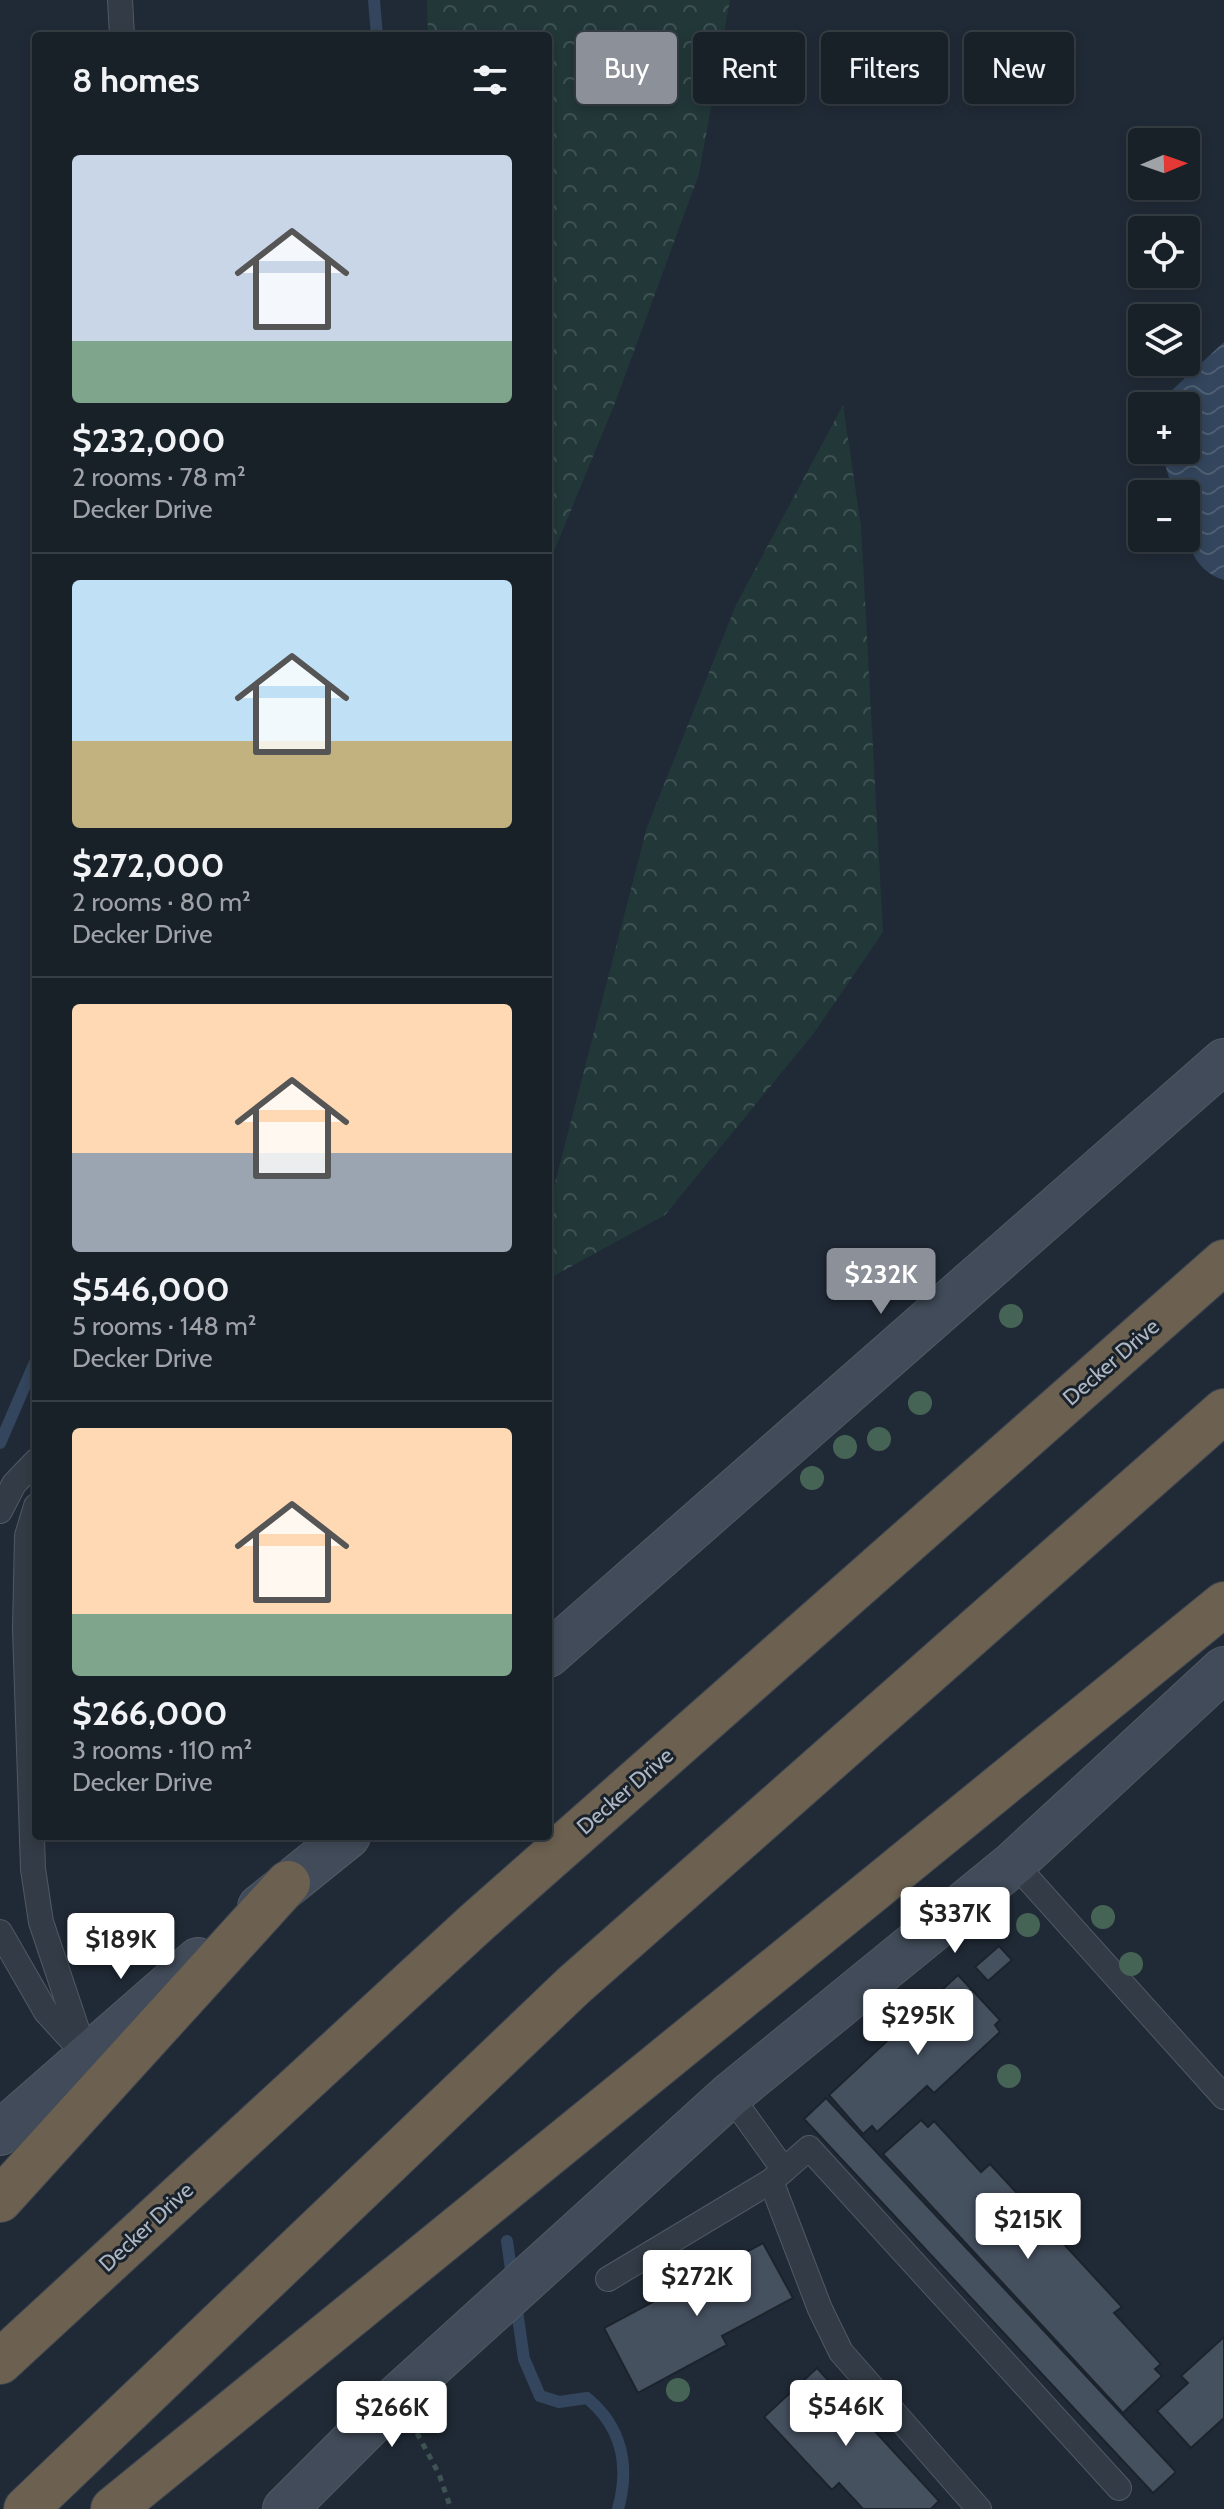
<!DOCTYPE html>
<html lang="en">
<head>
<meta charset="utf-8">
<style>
  :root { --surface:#182028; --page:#212830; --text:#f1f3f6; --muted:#9fa3a8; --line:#363e45; --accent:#8c9099 }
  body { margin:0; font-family:Cabin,sans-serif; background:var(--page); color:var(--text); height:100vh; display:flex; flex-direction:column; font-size:30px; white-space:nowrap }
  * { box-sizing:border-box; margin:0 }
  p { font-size:26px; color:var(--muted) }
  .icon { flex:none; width:44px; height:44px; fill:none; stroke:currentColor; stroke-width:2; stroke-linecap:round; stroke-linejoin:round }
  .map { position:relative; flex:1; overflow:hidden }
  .drawer { position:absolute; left:32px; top:32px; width:520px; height:1808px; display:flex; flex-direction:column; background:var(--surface); border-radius:8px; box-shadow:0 4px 12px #0003,0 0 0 2px var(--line) }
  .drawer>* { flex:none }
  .hud { position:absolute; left:576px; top:32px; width:528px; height:72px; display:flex; gap:16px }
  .needle { width:52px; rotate:88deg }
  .controls { position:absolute; left:1128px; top:128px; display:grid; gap:16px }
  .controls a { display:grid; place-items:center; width:72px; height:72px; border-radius:8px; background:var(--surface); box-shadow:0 4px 12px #0003,0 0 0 2px var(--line); font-size:40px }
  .price { position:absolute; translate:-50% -68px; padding:0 18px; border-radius:8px; background:#fff; color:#222; font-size:26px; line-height:52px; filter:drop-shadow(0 2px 4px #0008) }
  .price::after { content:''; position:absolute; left:50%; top:48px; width:24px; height:18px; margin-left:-12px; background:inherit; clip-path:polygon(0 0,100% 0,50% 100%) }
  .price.active { background:var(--accent); color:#fff }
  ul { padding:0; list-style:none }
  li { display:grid; align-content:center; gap:16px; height:424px; padding:0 40px }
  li+li { border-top:2px solid var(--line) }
  li span { display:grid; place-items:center; height:248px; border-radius:8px; color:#555 }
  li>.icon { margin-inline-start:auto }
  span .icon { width:144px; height:144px; fill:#fffc; stroke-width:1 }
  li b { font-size:34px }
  h2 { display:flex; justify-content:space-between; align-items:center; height:96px; padding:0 40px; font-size:34px }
  .tag { padding:0 28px; border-radius:8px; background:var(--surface); box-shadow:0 4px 12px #0003,0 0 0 2px var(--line); font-size:28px; line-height:72px }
  .tag.active { background:var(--accent); color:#fff }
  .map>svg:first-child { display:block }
</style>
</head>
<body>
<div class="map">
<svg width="1224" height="2509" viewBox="0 0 1224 2509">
  <defs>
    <pattern id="forest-crowns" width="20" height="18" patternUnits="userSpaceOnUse" patternTransform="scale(2)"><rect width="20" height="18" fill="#223738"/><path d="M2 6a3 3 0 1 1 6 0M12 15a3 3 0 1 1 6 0" fill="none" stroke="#3f5253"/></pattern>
    <pattern id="water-waves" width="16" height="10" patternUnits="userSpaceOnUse" patternTransform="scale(2)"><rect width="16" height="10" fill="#33465d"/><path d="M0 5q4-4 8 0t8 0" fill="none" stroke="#4e5e73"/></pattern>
  </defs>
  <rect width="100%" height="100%" fill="#202a36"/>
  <g fill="url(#forest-crowns)">
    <polygon points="427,0 730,0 699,174 615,403 548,566 548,36 428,36"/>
    <polygon points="843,405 861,526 883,932 814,1033 665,1215 548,1279 548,1210 647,827 736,605"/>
  </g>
  <path fill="url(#water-waves)" d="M1224 342V580C1184 567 1186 529 1186 494H1174L1161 451 1186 450V406H1165L1170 392Z"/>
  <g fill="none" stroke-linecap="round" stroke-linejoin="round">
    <g stroke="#33465d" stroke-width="12">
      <polyline points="374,0 377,36"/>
      <polyline points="0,1443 36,1360"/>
      <polyline points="507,2241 512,2277"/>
      <path d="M516 2304 524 2359 540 2396 559 2402 587 2398C622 2427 630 2466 618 2509"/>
    </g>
  </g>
  <g fill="#465160" stroke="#1b232d" stroke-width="2">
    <polygon points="999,1946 1012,1960 988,1981 975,1967"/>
    <polygon points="958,1975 1000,2020 995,2025 1000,2032 934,2093 927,2086 877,2132 872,2126 863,2134 829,2095"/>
    <polygon points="826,2098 1176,2472 1153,2493 804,2119"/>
    <polygon points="921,2120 928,2127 934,2121 981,2172 990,2164 1122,2307 1114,2313 1161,2364 1155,2369 1162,2376 1123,2413 883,2154"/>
    <polygon points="763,2243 793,2298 722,2336 727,2345 638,2393 604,2328"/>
    <polygon points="1224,2337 1224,2418 1191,2448 1157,2411 1188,2383 1181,2376"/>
    <polygon points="817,2368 939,2501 931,2509 863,2509 839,2483 832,2490 764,2417"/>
  </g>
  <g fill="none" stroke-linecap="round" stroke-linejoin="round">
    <defs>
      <g id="lane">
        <polyline points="120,0 122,36"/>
        <polyline points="36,1506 27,1536 25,1629 33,1869 41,1922 86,2056"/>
        <polyline points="0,1511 14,1484 36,1461"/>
        <polyline points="1014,1863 1224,2097"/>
        <polyline points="0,1932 46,2012 79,2048"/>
        <polyline points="730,2095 784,2170 771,2181 820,2309 841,2352 979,2509"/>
        <polyline points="784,2170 809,2148 1119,2488"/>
        <polyline points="608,2279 771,2181"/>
      </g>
      <g id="secondary">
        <polyline points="548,1655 1224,1061"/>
        <polyline points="260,1907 348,1836"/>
        <polyline points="0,2133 198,1960"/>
        <polyline points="285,2509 397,2397 730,2095 1014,1863 1224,1669"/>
      </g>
      <g id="highway">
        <polyline points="0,2200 288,1883"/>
        <polyline points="0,2362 476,1923 1224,1262"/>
        <polyline points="26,2509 573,1986 1224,1411"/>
        <polyline points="113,2509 1224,1604"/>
      </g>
    </defs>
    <use href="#lane" stroke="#505964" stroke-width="26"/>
    <use href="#secondary" stroke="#505964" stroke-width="46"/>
    <use href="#highway" stroke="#3e4651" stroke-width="46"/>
    <polyline stroke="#3f5354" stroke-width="5" stroke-dasharray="6 6" stroke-linecap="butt" points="417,2433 439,2474 451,2509"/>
    <use href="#lane" stroke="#333c46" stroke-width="24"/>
    <use href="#secondary" stroke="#414b59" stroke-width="44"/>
    <use href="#highway" stroke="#6c6050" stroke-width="44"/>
  </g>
  <g fill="#466455">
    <circle cx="1011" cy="1316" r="12"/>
    <circle cx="920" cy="1403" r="12"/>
    <circle cx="879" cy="1439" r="12"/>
    <circle cx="845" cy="1447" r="12"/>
    <circle cx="812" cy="1478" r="12"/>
    <circle cx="1103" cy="1917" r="12"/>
    <circle cx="1028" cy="1925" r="12"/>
    <circle cx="1131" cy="1964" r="12"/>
    <circle cx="1009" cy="2076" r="12"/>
    <circle cx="678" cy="2390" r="12"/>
  </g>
  <g text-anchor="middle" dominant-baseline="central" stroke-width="6" stroke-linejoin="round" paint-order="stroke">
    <g font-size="22" fill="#adb6c3" stroke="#19212b">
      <text transform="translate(1111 1362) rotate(-41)">Decker Drive</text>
      <text transform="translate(625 1791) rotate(-41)">Decker Drive</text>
      <text transform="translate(146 2227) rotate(-43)">Decker Drive</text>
    </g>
  </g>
</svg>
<div class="controls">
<a><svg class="needle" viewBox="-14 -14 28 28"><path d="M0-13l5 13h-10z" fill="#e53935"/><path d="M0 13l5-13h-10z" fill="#9fa3a8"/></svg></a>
<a><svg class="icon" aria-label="locate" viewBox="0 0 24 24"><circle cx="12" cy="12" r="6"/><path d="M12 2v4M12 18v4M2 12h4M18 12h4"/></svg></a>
<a><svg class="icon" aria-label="layers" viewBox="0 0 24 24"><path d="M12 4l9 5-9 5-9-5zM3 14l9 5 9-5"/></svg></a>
<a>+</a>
<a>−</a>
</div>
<b class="price active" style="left:881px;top:1316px">$232K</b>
<b class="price" style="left:955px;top:1955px">$337K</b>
<b class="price" style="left:121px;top:1981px">$189K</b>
<b class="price" style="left:918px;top:2057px">$295K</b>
<b class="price" style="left:1028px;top:2261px">$215K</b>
<b class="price" style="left:697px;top:2318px">$272K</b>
<b class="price" style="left:846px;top:2448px">$546K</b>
<b class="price" style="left:392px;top:2449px">$266K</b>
<div class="hud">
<a class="tag active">Buy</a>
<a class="tag">Rent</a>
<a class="tag">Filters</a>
<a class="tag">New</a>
</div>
<section class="drawer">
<h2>8 homes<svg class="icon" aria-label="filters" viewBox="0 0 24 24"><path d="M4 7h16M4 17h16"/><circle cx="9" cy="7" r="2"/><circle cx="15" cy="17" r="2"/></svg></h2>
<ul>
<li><span style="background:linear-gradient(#c9d6e8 75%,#7fa58c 0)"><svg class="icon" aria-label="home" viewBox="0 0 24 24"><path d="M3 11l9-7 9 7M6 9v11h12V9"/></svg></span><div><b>$232,000</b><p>2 rooms · 78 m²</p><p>Decker Drive</p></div></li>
<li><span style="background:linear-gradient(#bfe0f5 65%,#c2b280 0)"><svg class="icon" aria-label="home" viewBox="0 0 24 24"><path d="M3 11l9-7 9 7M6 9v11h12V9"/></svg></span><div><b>$272,000</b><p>2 rooms · 80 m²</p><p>Decker Drive</p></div></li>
<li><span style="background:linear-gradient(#ffd9b3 60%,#9aa5b1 0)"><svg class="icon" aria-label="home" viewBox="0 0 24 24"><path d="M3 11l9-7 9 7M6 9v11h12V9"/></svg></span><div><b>$546,000</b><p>5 rooms · 148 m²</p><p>Decker Drive</p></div></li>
<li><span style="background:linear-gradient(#ffd9b3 75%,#7fa58c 0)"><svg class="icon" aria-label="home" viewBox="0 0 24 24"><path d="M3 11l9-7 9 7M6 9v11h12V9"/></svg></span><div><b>$266,000</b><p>3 rooms · 110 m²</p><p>Decker Drive</p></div></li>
</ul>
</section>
</div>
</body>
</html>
